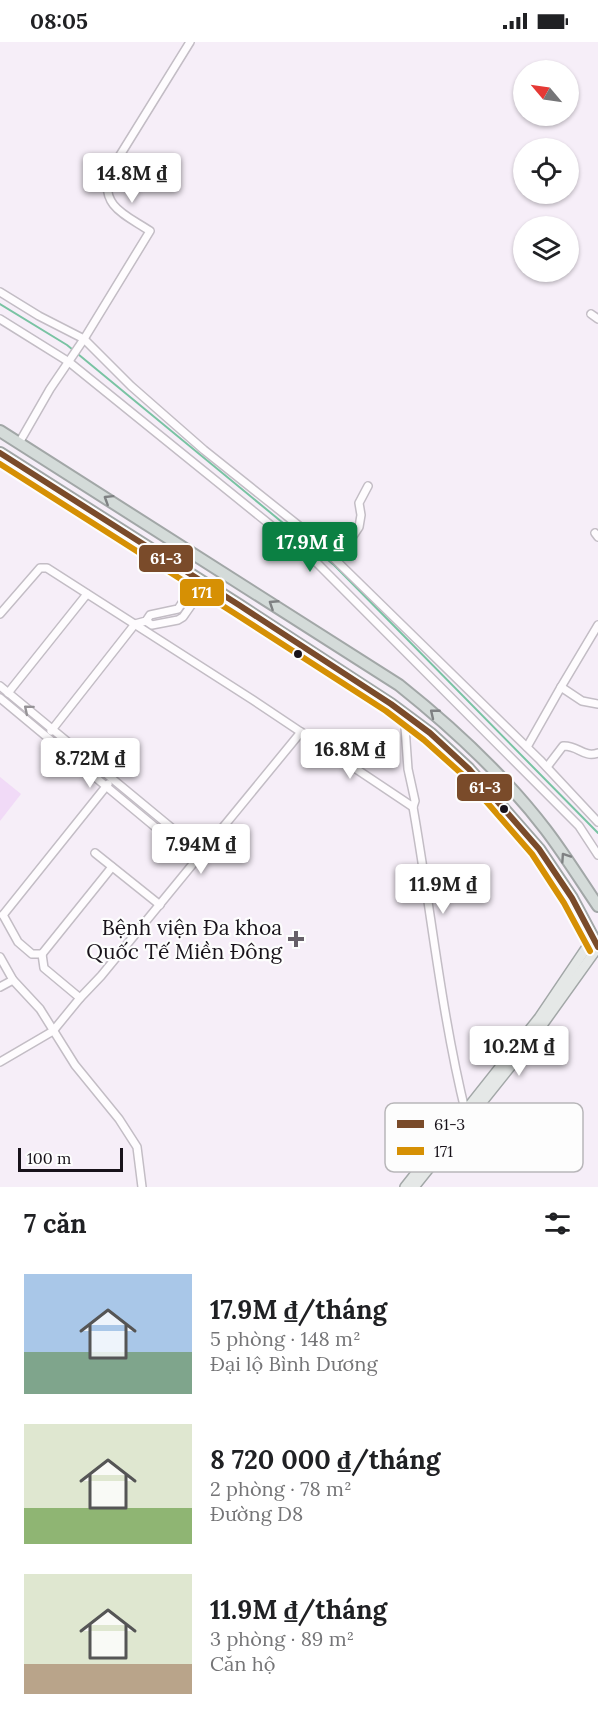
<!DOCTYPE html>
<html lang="vi">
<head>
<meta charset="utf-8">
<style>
  :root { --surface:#fff; --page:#f6f6f6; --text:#202124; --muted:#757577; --accent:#0b8043 }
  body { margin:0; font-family:Lora,serif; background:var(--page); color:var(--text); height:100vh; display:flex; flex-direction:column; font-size:22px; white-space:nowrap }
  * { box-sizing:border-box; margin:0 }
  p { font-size:20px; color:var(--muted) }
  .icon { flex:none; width:33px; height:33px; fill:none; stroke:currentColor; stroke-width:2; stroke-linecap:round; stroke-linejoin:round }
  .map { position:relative; height:1145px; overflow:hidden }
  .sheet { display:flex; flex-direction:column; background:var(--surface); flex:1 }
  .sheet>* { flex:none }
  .needle { width:39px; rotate:299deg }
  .tools { position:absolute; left:513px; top:18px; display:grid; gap:12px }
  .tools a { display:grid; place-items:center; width:66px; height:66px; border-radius:50%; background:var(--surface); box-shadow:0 2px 4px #0004; font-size:30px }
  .scale { position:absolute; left:18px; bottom:15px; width:105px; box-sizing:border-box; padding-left:6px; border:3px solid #18121a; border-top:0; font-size:16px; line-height:21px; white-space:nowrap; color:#18121a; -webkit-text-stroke:4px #fdfdfd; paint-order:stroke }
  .price { position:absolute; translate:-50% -51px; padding:0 14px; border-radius:6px; background:#fff; color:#222; font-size:20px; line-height:39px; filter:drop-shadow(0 2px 3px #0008) }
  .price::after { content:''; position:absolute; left:50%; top:36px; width:18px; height:14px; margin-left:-9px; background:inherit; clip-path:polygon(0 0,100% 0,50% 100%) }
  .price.current { background:var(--accent); color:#fff }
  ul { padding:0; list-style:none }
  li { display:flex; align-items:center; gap:18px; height:150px; padding:0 24px }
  li span { display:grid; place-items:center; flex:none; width:168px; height:120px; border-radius:0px; color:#555 }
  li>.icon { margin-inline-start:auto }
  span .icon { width:72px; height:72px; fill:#fffc; stroke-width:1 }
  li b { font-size:26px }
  h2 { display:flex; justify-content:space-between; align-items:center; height:72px; padding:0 24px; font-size:26px }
  .status { display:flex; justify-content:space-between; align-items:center; height:42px; padding:0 30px; background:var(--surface); direction:ltr }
  .status svg { height:16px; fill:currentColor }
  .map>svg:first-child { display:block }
</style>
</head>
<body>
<div class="status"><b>08:05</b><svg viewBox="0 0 49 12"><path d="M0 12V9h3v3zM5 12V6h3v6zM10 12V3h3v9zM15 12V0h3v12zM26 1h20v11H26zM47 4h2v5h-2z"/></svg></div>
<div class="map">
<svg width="598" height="1145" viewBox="0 0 598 1145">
  <rect width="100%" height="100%" fill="#f6eef8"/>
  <polygon fill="#f1daf7" points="0,735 21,752 0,779"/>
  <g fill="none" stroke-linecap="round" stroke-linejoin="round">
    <polyline stroke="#79c3a3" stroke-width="2" points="0,262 67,303 334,523 598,791"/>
    <defs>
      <g id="minor">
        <polyline points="0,250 39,274 84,297 131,344 204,408 308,491 540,718 598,780"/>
        <polyline points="591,272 598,277"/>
        <polyline points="0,277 69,320 315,519 579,784 598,813"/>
        <path d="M19 401 50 347 84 297 150 189C126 173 100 165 109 131L190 0"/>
        <polyline points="595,491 598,495"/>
        <polyline points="337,518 359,485 361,473 359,461 368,444"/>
        <polyline points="0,572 40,526 47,526 253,658 413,765"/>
        <polyline points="146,579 152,583 178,578 183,575 206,542"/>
        <polyline points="0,644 202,811"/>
        <polyline points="561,645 598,583"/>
        <polyline points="8,651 87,552"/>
        <polyline points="0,656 196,819"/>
        <path d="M404 671 408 727 415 759 413 765C431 867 441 971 466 1072"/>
        <polyline points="51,689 135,582 146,579 150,573 178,567 198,537"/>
        <polyline points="527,705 561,645 582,659 598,662"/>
        <path d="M547 725 563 704C578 703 583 716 598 711"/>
        <polyline points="95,811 160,863"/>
        <polyline points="3,873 108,742"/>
        <polyline points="3,873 18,900 32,912 42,912"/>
        <polyline points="42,912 112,825"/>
        <polyline points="42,912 44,926 80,956"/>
        <polyline points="0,915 13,938 40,967 75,1023 119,1077 137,1105 142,1145"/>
        <polyline points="0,945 13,938"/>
        <polyline points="0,1020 53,989 80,956 101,934 301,690"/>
      </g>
      <g id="major">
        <polyline points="405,1145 539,976 593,896"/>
        <polyline points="414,1145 530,1000 598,905"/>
      </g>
      <g id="highway">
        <path d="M0 389 399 643C453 686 504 733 546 788 565 813 581 839 598 864"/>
        <polyline points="0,411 239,563 391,662 430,691 469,727 539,807 572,856 598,905"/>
      </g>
    </defs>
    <use href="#minor" stroke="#c3bdc5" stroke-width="10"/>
    <use href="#major" stroke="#a2a7a7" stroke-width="12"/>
    <use href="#highway" stroke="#a2a7a7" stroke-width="14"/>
    <use href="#minor" stroke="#fefcfe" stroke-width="7"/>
    <use href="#major" stroke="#e5e8e7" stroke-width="9"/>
    <use href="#highway" stroke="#d4dbd9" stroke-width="10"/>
    <defs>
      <polyline id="bus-1" points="0,411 239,563 391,662 430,691 469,727 539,807 572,856 598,905"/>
      <polyline id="bus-2" points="0,422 234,571 386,669 424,698 463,733 532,812 564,861 590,909"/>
    </defs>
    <use href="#bus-1" stroke="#fdfdfd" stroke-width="10"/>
    <use href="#bus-2" stroke="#fdfdfd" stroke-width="10"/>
    <use href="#bus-1" stroke="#7a4b2a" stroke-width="6"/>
    <use href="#bus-2" stroke="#d69004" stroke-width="6"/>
  </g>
  <defs><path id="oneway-chevron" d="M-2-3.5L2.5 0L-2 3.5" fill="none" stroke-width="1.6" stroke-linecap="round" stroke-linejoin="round" transform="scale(1.5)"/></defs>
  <g stroke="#7f8183">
    <use href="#oneway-chevron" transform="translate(108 457) rotate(-148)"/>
    <use href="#oneway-chevron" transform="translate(273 562) rotate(-147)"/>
    <use href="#oneway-chevron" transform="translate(434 671) rotate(-141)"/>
    <use href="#oneway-chevron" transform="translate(565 815) rotate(-124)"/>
  </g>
  <use stroke="#969397" href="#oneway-chevron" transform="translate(28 667) rotate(-140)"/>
  <g fill="#18121a" stroke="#fdfdfd" stroke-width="2">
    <circle cx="298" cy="612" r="5"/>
    <circle cx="504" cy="767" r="5"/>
  </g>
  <path fill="#665f68" stroke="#fdfdfd" stroke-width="2" d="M293 888h6v6h6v6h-6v6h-6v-6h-6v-6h6z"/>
  <g text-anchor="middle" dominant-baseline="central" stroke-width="4.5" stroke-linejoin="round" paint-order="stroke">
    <g font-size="21" fill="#18121a" stroke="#fdfdfd" text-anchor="end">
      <text x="282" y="885">Bệnh viện Đa khoa<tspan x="282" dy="24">Quốc Tế Miền Đông</tspan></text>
    </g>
  </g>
  <rect x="385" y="1061" width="198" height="69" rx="9" fill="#fdfdfd" stroke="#b8b6b9" stroke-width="1.5"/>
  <rect x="397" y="1078" width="27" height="8" fill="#7a4b2a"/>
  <rect x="397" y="1105" width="27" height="8" fill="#d69004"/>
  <g font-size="16" fill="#18121a">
    <text x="434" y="1088">61-3</text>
    <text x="434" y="1115">171</text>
  </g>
  <g stroke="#fdfdfd" stroke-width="2">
    <rect x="138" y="502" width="56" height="29" rx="6" fill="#7a4b2a"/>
    <rect x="179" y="536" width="46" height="29" rx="6" fill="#d69004"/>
    <rect x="456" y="731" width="57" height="29" rx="6" fill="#7a4b2a"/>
  </g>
  <g font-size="16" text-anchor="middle" font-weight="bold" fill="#fff">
    <text x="166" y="522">61-3</text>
    <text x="202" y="556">171</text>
    <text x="485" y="751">61-3</text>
  </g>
</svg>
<div class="tools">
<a><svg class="needle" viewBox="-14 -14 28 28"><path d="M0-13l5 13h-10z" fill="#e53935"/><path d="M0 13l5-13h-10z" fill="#757577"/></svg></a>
<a><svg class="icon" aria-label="locate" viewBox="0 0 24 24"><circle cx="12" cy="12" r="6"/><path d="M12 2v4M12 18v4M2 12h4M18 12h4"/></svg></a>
<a><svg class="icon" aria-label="layers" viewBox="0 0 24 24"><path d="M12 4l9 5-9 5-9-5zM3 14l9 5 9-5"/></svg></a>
</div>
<div class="scale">100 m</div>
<b class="price" style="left:132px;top:162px">14.8M ₫</b>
<b class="price current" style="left:310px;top:531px">17.9M ₫</b>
<b class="price" style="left:350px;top:738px">16.8M ₫</b>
<b class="price" style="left:90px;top:747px">8.72M ₫</b>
<b class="price" style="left:201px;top:833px">7.94M ₫</b>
<b class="price" style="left:443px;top:873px">11.9M ₫</b>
<b class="price" style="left:519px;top:1035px">10.2M ₫</b>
</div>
<section class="sheet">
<h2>7 căn<svg class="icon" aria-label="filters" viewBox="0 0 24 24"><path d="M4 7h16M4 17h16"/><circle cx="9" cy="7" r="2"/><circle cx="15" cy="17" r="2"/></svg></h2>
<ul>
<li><span style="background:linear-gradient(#a9c7e8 65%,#7fa58c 0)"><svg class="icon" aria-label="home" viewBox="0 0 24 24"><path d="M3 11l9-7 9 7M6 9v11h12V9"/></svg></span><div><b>17.9M ₫/tháng</b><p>5 phòng · 148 m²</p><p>Đại lộ Bình Dương</p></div></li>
<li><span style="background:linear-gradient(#dfe7d0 70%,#8fb573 0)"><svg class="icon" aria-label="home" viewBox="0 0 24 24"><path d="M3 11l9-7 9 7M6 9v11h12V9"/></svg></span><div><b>8 720 000 ₫/tháng</b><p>2 phòng · 78 m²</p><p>Đường D8</p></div></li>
<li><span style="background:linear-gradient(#dfe7d0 75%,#b9a48a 0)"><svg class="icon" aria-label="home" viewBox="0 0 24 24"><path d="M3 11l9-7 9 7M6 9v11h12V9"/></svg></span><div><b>11.9M ₫/tháng</b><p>3 phòng · 89 m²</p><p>Căn hộ</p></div></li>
</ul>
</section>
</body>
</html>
